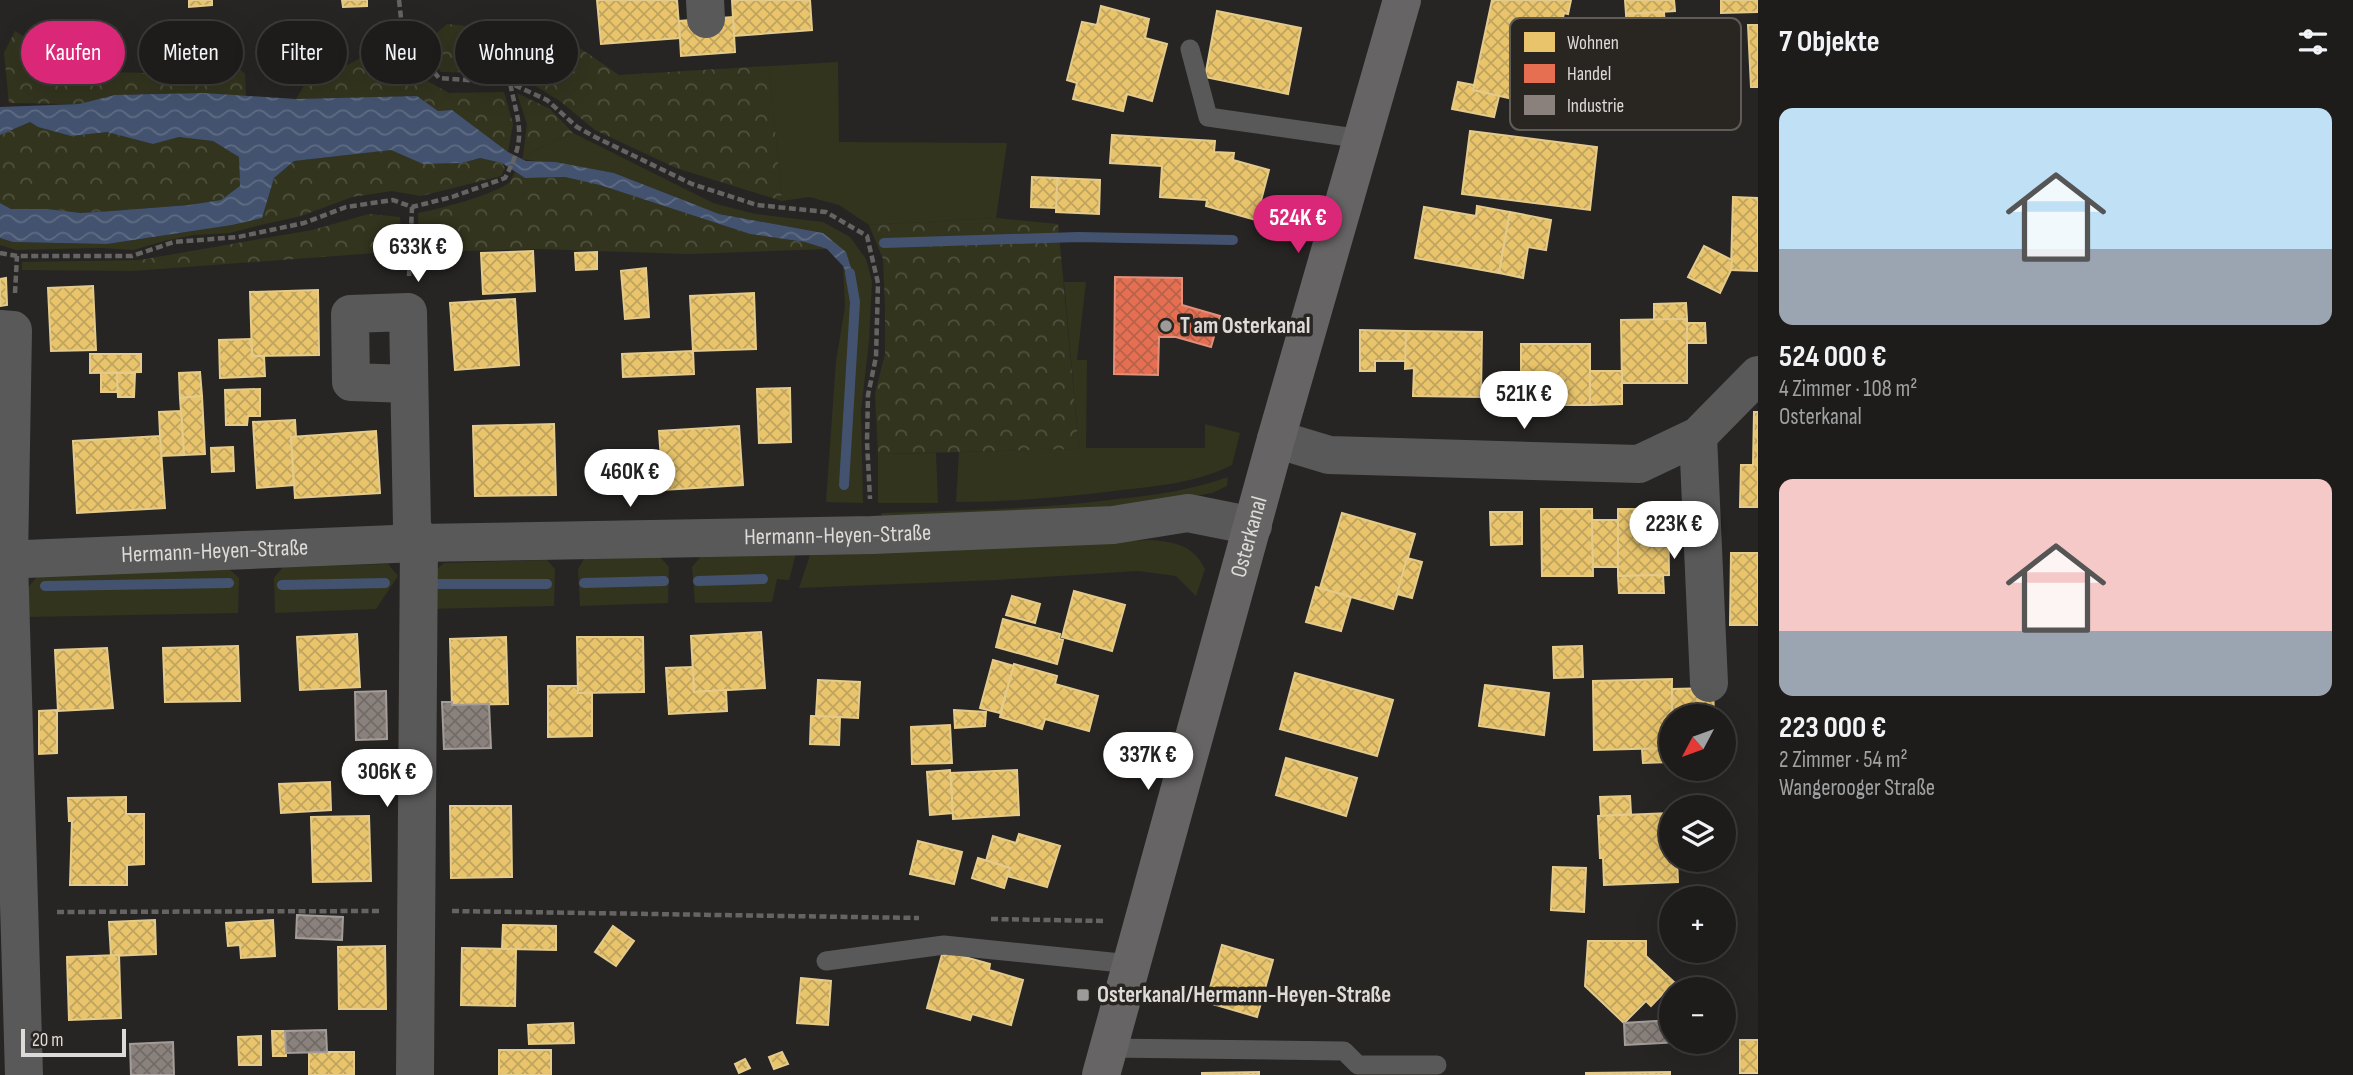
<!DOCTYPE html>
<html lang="de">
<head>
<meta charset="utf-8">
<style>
  :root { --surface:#1d1c1a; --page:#252523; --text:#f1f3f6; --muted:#a0a1a2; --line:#3b3a39; --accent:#db2777 }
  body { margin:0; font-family:"Sofia Sans Condensed",sans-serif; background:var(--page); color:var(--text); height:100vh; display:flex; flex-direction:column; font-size:26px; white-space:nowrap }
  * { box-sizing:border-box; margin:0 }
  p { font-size:23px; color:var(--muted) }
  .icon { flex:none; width:38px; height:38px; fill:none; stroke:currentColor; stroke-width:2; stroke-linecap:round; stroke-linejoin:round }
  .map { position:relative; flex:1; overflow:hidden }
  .details { display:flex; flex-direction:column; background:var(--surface); width:595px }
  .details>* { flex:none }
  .banner { position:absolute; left:21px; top:21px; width:665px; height:63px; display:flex; gap:14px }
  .needle { width:46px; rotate:229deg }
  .controls { position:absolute; left:1659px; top:704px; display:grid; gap:14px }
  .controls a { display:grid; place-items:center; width:77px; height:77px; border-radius:50%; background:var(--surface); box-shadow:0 7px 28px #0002,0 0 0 2px var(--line); font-size:35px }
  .scale { position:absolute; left:21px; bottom:18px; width:105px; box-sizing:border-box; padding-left:7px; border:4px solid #dddbd8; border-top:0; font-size:19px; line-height:24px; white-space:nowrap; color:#dddbd8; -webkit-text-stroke:5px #292521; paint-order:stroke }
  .price { position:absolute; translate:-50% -60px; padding:0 16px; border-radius:24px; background:#fff; color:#222; font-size:23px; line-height:46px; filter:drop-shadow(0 2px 4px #0008) }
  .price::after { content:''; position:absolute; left:50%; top:42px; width:21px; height:16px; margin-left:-10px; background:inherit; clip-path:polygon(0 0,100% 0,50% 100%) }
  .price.active { background:var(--accent); color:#fff }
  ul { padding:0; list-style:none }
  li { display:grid; align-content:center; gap:14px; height:371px; padding:0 21px }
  li span { display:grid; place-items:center; height:217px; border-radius:14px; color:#555 }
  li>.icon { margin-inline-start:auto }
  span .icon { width:126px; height:126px; fill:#fffc; stroke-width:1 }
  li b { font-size:30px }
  h2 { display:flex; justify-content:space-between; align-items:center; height:84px; padding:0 21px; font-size:30px }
  .tag { padding:0 24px; border-radius:32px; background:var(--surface); box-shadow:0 7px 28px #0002,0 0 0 2px var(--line); font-size:24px; line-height:63px }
  .tag.active { background:var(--accent); color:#fff }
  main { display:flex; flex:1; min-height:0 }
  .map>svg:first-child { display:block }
</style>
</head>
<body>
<main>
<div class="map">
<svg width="1758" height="1075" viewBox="0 0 1758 1075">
  <defs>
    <pattern id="forest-crowns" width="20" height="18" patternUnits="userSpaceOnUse" patternTransform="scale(1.75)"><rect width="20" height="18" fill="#32341e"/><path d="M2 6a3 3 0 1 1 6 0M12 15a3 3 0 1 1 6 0" fill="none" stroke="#4f513e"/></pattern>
    <pattern id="water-waves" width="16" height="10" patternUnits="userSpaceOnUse" patternTransform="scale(1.75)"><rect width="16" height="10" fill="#43536f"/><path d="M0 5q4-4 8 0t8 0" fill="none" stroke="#5e6b83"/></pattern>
    <pattern id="homes-cross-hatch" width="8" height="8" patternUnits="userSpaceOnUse" patternTransform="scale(1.75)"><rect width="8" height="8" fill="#e9c46a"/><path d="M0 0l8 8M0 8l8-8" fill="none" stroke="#bfa460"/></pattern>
    <pattern id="shops-cross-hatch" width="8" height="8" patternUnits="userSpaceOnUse" patternTransform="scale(1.75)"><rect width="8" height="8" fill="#e76f51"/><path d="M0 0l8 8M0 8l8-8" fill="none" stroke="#b6624c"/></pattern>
    <pattern id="industry-cross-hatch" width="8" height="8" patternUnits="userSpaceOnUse" patternTransform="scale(1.75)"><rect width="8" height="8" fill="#8a817c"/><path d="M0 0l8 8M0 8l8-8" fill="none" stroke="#716b67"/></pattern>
  </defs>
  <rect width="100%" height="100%" fill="#272523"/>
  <g fill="#32341e">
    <polygon points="838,62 839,142 1007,143 996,218 869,225 839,205 809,197 782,201 769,66"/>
    <polygon points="573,133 713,203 755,214 823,222 850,237 866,259 872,281 869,341 861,411 863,503 826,502 836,361 845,307 843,266 827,249 823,233 719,214 614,173 522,159 523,156"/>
    <polygon points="262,218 265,224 230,233 194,235 164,241 134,250 100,248 16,250 0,245 0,238 14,242 107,244 232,225"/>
    <polygon points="140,260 132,271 22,270 22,262"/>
    <path d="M1064 282H1086L1077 360H1087L1086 448H1205V424L1240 433 1232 465C1199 482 1159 486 1122 490 1067 497 1012 502 956 502L959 452 1079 449Z"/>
    <polygon points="936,453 938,503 878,503 878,454"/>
    <path d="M1228 477 1227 486 1212 493 1155 503 882 521 881 513C960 511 1039 509 1118 499 1156 495 1192 490 1228 477Z"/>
    <path d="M1152 540C1176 542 1194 546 1205 569L1196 596 1176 576 1138 571 996 580 799 588 811 552Z"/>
    <polygon points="796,553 789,580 777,579 772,602 695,603 692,567 702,555"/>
    <polygon points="659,556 669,567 668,603 580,606 578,569 584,559"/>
    <polygon points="547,560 555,569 554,606 428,609 425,579 444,563"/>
    <polygon points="388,564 398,576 376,609 275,613 274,578 283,567"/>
    <polygon points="229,569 239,578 238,613 28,617 26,590 40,573"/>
  </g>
  <g fill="url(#forest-crowns)">
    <polygon points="447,24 510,31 571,42 619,75 769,66 782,201 676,168 595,130 560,101 524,79 489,73 441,72 421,47"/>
    <polygon points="15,31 62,62 103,72 147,73 177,64 186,35 211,41 245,74 246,96 204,93 115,95 79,104 9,103 4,53"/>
    <polygon points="373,51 405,51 418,76 449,93 504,92 513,124 508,152 452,110 438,111 417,96 296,99 307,81 344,67"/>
    <polygon points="517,93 550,109 573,133 523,156 527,124"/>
    <polygon points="30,122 38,127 71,136 107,132 153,144 179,137 213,141 239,157 240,186 221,200 189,205 112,211 81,213 47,209 11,209 0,203 0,135"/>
    <polygon points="391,150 423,164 462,163 480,158 502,163 505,168 501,176 421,196 392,191 352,197 301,216 265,224 262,218 274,178 294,161"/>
    <path d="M515 172 525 178 566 177 600 185 750 234 805 242 827 249 688 254 540 249 419 252 418 213C440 209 493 195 510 182 511 180 514 174 515 172Z"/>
    <polygon points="369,214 400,217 403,251 132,271 140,260 312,230"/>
    <polygon points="996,218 1058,224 1079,449 878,454 875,393 885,354 885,307 883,259 869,225"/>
  </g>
  <polygon fill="url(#water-waves)" points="204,93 296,99 417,96 438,111 452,110 508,152 526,161 555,162 614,173 719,214 823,233 846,252 854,277 852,286 843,266 827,249 805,242 750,234 600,185 565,177 525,178 502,163 480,158 462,163 423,164 391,150 294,161 274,178 262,218 232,225 107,244 13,242 0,238 0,203 11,209 47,209 81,213 112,211 189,205 221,200 240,186 239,157 213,141 179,137 153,144 107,132 71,136 38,127 30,122 0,135 0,107 79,104 115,95"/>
  <g fill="url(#homes-cross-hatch)" stroke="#e5cb8b" stroke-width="2">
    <polygon points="189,0 212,0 212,5 189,7"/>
    <polygon points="342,0 367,0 367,6 343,7"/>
    <polygon points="597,0 677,0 680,38 601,44"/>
    <polygon points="732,0 810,0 812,30 734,36"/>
    <polygon points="1492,0 1571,0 1568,14 1564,13 1544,106 1473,90"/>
    <polygon points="1625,0 1674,0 1675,11 1626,14"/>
    <polygon points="1721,0 1758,0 1758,12 1721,13"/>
    <polygon points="1101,6 1149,19 1145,38 1167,44 1152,101 1127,94 1123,111 1073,99 1077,83 1067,80 1082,22 1097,25"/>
    <polygon points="1217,11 1301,28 1288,94 1205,77"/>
    <polygon points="1664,12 1665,31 1627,33 1626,14"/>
    <polygon points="733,17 735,52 681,56 679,21"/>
    <polygon points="1748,25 1758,25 1758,87 1751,87"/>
    <polygon points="1458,82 1474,85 1473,90 1499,96 1494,117 1452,109"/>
    <polygon points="1470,131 1597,147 1590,210 1462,194"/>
    <polygon points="1112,135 1215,141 1214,152 1234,153 1233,160 1269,170 1256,220 1206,206 1207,200 1160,197 1162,166 1110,163"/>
    <polygon points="1032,177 1057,178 1057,208 1031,207"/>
    <polygon points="1057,178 1100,180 1099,214 1056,212"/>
    <polygon points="1733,197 1758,198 1758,271 1731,270"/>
    <polygon points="1477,206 1510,212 1499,273 1415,258 1424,207 1476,216"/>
    <polygon points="1510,212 1551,220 1546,250 1528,247 1523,278 1499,273"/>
    <polygon points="1704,246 1732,260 1731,270 1720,293 1688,277"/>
    <polygon points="533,251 535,291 483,294 481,253"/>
    <polygon points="597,252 597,269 576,270 575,253"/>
    <polygon points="646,268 649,317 625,319 621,271"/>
    <polygon points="6,278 7,305 0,306 0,279"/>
    <polygon points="93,286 96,350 51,351 48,288"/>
    <polygon points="318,290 319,355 252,356 250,292"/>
    <polygon points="754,293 756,349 693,351 690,296"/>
    <polygon points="515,299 519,365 455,370 450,303"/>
    <polygon points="1686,303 1687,319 1654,320 1654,304"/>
    <polygon points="1687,319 1687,383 1622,383 1621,320"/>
    <polygon points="1687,323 1705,323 1706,343 1687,343"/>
    <polygon points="1360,330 1406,331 1406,361 1375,361 1375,371 1360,371"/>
    <polygon points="1406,331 1482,332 1481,397 1413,396 1414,368 1405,369"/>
    <polygon points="251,339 252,356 264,356 265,376 220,378 219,340"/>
    <rect x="1521" y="344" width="69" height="61"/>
    <polygon points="693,351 694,374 623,377 622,354"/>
    <polygon points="90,354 141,354 141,372 90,373"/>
    <polygon points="1590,371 1622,371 1622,404 1590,405"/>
    <polygon points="200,372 202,396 180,398 179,373"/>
    <polygon points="101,373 117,373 118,392 101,392"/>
    <polygon points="117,373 135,373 134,397 118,397"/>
    <polygon points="1503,375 1521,375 1521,405 1504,405"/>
    <polygon points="790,388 791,442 759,443 757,389"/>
    <polygon points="260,389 260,416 248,416 247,425 226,425 225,390"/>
    <polygon points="202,396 205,454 184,455 180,398"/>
    <polygon points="181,411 184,455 161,456 159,412"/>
    <polygon points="1754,412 1758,412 1758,507 1740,507 1741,465 1753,465"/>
    <polygon points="295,420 296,437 291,437 294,485 257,488 253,422"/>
    <polygon points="554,424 556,495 475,496 473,426"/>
    <polygon points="739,426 743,485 663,490 659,431"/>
    <polygon points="376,431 380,493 295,498 291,437"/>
    <polygon points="160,436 165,508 77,513 73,441"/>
    <polygon points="233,447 234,471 212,472 211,448"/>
    <polygon points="1541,509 1592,509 1593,576 1542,576"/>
    <polygon points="1618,509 1668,509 1669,575 1618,576"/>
    <polygon points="1490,512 1522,512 1522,544 1491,545"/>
    <polygon points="1342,513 1415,534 1393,609 1320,588"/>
    <polygon points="1592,520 1618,520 1618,567 1593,567"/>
    <polygon points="1731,553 1758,553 1758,625 1730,625"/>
    <polygon points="1407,558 1422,562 1412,598 1397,594"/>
    <polygon points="1663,575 1664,593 1619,593 1618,576"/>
    <polygon points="1316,587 1351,597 1341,631 1306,622"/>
    <polygon points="1074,591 1125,605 1112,651 1062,637"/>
    <polygon points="1012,596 1040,604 1035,623 1006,615"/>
    <polygon points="1003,619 1060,634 1059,639 1063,640 1057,664 996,647"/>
    <polygon points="761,632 765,688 694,692 691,636"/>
    <polygon points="357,634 360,687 300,690 297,637"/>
    <polygon points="506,637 508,704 452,705 450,639"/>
    <polygon points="577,637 643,637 644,692 578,693"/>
    <polygon points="238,646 240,701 165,702 163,648"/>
    <polygon points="1582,646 1583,677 1554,678 1553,647"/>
    <polygon points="107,648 113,708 58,711 55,650"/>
    <polygon points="993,660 1014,666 1000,713 980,708"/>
    <polygon points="1014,664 1057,676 1055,684 1098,696 1089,731 1045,719 1042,729 1000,717"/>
    <polygon points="693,667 694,692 726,690 727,711 669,714 666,668"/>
    <polygon points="1295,673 1393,700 1377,756 1280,729"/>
    <polygon points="1672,679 1671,748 1594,750 1593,681"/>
    <polygon points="818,680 860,682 858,718 816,716"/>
    <polygon points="1485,685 1549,693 1544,735 1479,726"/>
    <polygon points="548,686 578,686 578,693 592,693 592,736 548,737"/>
    <polygon points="1713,688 1714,716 1672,716 1672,689"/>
    <polygon points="57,710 57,753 39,754 39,711"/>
    <polygon points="954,710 986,712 985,726 955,728"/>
    <polygon points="811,716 840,717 839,745 810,744"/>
    <polygon points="950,725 952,763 912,764 911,727"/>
    <polygon points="1671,748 1671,762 1643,763 1642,749"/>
    <polygon points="1286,758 1357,778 1346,816 1276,795"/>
    <polygon points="950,770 953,813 930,815 927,772"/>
    <polygon points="1017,770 1019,815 953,819 951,773"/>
    <polygon points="330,782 331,810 281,813 279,784"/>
    <polygon points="1630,796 1631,814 1601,816 1600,797"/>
    <polygon points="126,797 126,814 144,814 144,864 127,865 127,885 70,885 72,821 69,821 68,798"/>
    <polygon points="450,806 511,806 512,877 451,878"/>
    <polygon points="1671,813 1671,859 1677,859 1678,882 1604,885 1603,858 1600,858 1598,816"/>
    <polygon points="369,816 371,881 313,882 311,817"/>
    <polygon points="1019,834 1060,846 1047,887 1007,876 1010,868 986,861 993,836 1016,843"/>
    <polygon points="918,841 962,852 954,884 910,874"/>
    <polygon points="978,858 1010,868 1004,888 972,878"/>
    <polygon points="1553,867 1586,868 1584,912 1551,910"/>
    <polygon points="155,920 156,954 111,956 109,922"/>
    <polygon points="273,920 275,956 241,958 240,945 228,946 226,923"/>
    <polygon points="503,925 556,926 556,950 502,949"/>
    <polygon points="613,926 634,941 616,966 595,952"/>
    <polygon points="1588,941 1646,941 1646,956 1674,982 1651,1006 1646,1001 1624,1023 1585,986"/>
    <polygon points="1222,945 1273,960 1257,1017 1206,1002"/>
    <polygon points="385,946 386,1009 339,1009 338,947"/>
    <polygon points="462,948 516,949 515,1006 461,1005"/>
    <polygon points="943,951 990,964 989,970 1023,980 1011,1025 972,1014 970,1020 927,1008"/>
    <polygon points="119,955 121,1018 69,1020 67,957"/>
    <polygon points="801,978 831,981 828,1025 797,1023"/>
    <polygon points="573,1023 574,1043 529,1044 528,1025"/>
    <polygon points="272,1031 285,1031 286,1056 273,1056"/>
    <polygon points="261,1036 261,1065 239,1065 238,1037"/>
    <rect x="1740" y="1040" width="18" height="33"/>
    <rect x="499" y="1050" width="52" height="25"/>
    <rect x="309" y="1052" width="45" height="23"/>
    <polygon points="782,1052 788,1064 774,1069 769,1057"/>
    <polygon points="745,1059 750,1068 739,1073 735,1064"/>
    <polygon points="1259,1072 1259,1075 1202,1075 1202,1073"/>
    <polygon points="1670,1072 1670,1075 1586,1075 1586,1073"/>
  </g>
  <polygon fill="url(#shops-cross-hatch)" stroke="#e48f7a" stroke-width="2" points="1115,277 1182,278 1182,305 1220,316 1211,347 1176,337 1159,337 1158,375 1114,374"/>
  <g fill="url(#industry-cross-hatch)" stroke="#a39c98" stroke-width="2">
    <polygon points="386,691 387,739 356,740 355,692"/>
    <polygon points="442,702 452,702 452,705 489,704 491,748 444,749"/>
    <polygon points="297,915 343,917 342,940 296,938"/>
    <polygon points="1671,1020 1671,1041 1681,1042 1625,1045 1624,1023"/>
    <polygon points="326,1030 327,1052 286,1053 285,1031"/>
    <polygon points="173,1042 174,1075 131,1075 130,1044"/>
  </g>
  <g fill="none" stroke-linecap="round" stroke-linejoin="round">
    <g stroke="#43536f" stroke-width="10">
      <polyline points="884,243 1078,237 1233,240"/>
      <polyline points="844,485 855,302 850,273"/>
      <polyline points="698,581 763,579"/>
      <polyline points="584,583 664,581"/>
      <polyline points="439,584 547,584"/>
      <polyline points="282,585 385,583"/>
      <polyline points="45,586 229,583"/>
    </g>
    <g stroke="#656463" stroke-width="4.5" stroke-dasharray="7 3.5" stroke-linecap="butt">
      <polyline points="399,0 403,36 439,78 510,83 547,100 577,127 595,137 692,184 757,205 826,212 867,236 878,283 876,357 868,395 867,442 870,499"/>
      <path d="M0 253 17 256H132L174 242 238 237 304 223 346 207 393 200 412 207 452 197 505 178C527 137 519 126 510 83"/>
      <polyline points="409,276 412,207"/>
      <polyline points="15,293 17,256"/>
      <polyline points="452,911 919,918"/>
      <polyline points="57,912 380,911"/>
      <polyline points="991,919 1105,921"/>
    </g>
    <g stroke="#5a5959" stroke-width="19">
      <polyline points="1190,49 1208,117 1362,139"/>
      <polyline points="826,961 944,945 1131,964"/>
      <polyline points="1108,1048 1344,1051 1358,1065 1437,1065"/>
    </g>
    <g stroke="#5a5959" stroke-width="38">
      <polyline points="705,0 706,19"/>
      <polyline points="0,329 13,330 9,560 24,1075"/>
      <polyline points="409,384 351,382 350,314 408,312 412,526 419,543 415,1075"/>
      <polyline points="1698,436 1709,683"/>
      <polyline points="1276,439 1329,455 1639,464 1698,436 1758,375"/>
      <path id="s1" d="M0 560 419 543 872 535 1113 525 1188 513 1253 526"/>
    </g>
    <path stroke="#666464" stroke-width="38" id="s2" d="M1101 1075 1276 439 1402 0"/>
  </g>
  <g fill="#9d9b99" stroke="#292521" stroke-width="2.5">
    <circle cx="1166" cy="326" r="7"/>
    <rect x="1076" y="988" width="14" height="14" rx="3.5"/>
  </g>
  <g text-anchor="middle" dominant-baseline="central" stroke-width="7" stroke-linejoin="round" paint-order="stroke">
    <g font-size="23" font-weight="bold" fill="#dddbd8" stroke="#292521" text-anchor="start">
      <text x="1180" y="326">T am Osterkanal</text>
      <text x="1097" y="995">Osterkanal/Hermann-Heyen-Straße</text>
    </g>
    <g font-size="23" fill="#dddbd8" stroke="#292521">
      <text stroke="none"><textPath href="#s1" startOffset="838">Hermann-Heyen-Straße</textPath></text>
      <text stroke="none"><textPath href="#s2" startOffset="558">Osterkanal</textPath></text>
      <text stroke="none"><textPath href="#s1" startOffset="215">Hermann-Heyen-Straße</textPath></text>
    </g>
  </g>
  <rect x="1510" y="18" width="231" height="112" rx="10" fill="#292521" stroke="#5f5c58" stroke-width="2"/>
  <rect x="1524" y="32" width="31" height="20" fill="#e9c46a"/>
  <rect x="1524" y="64" width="31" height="19" fill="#e76f51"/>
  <rect x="1524" y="95" width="31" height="20" fill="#8a817c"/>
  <g font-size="19" fill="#dddbd8">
    <text x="1567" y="49">Wohnen</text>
    <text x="1567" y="80">Handel</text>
    <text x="1567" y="112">Industrie</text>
  </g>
</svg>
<div class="controls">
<a><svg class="needle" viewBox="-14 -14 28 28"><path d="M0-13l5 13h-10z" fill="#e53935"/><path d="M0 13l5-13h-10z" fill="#a0a1a2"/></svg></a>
<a><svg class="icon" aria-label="layers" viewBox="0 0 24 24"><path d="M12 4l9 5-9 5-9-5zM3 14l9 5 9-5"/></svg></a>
<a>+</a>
<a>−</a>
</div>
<div class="scale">20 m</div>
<b class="price active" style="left:1298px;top:255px">524K €</b>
<b class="price" style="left:418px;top:284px">633K €</b>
<b class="price" style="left:1524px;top:431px">521K €</b>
<b class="price" style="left:630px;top:509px">460K €</b>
<b class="price" style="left:1674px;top:561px">223K €</b>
<b class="price" style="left:1148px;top:792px">337K €</b>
<b class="price" style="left:387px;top:809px">306K €</b>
<div class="banner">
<a class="tag active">Kaufen</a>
<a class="tag">Mieten</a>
<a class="tag">Filter</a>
<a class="tag">Neu</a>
<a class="tag">Wohnung</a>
</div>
</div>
<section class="details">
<h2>7 Objekte<svg class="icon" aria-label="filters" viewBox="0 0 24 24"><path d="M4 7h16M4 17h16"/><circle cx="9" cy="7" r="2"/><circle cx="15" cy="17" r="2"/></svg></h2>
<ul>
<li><span style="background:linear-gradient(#bfe0f5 65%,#9aa5b1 0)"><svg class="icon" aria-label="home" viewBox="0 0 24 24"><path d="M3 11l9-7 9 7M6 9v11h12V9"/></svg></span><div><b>524 000 €</b><p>4 Zimmer · 108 m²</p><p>Osterkanal</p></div></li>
<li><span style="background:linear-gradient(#f6c9c9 70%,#9aa5b1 0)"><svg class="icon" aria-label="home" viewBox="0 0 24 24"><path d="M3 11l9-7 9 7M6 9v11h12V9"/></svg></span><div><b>223 000 €</b><p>2 Zimmer · 54 m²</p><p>Wangerooger Straße</p></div></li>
</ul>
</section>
</main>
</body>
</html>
